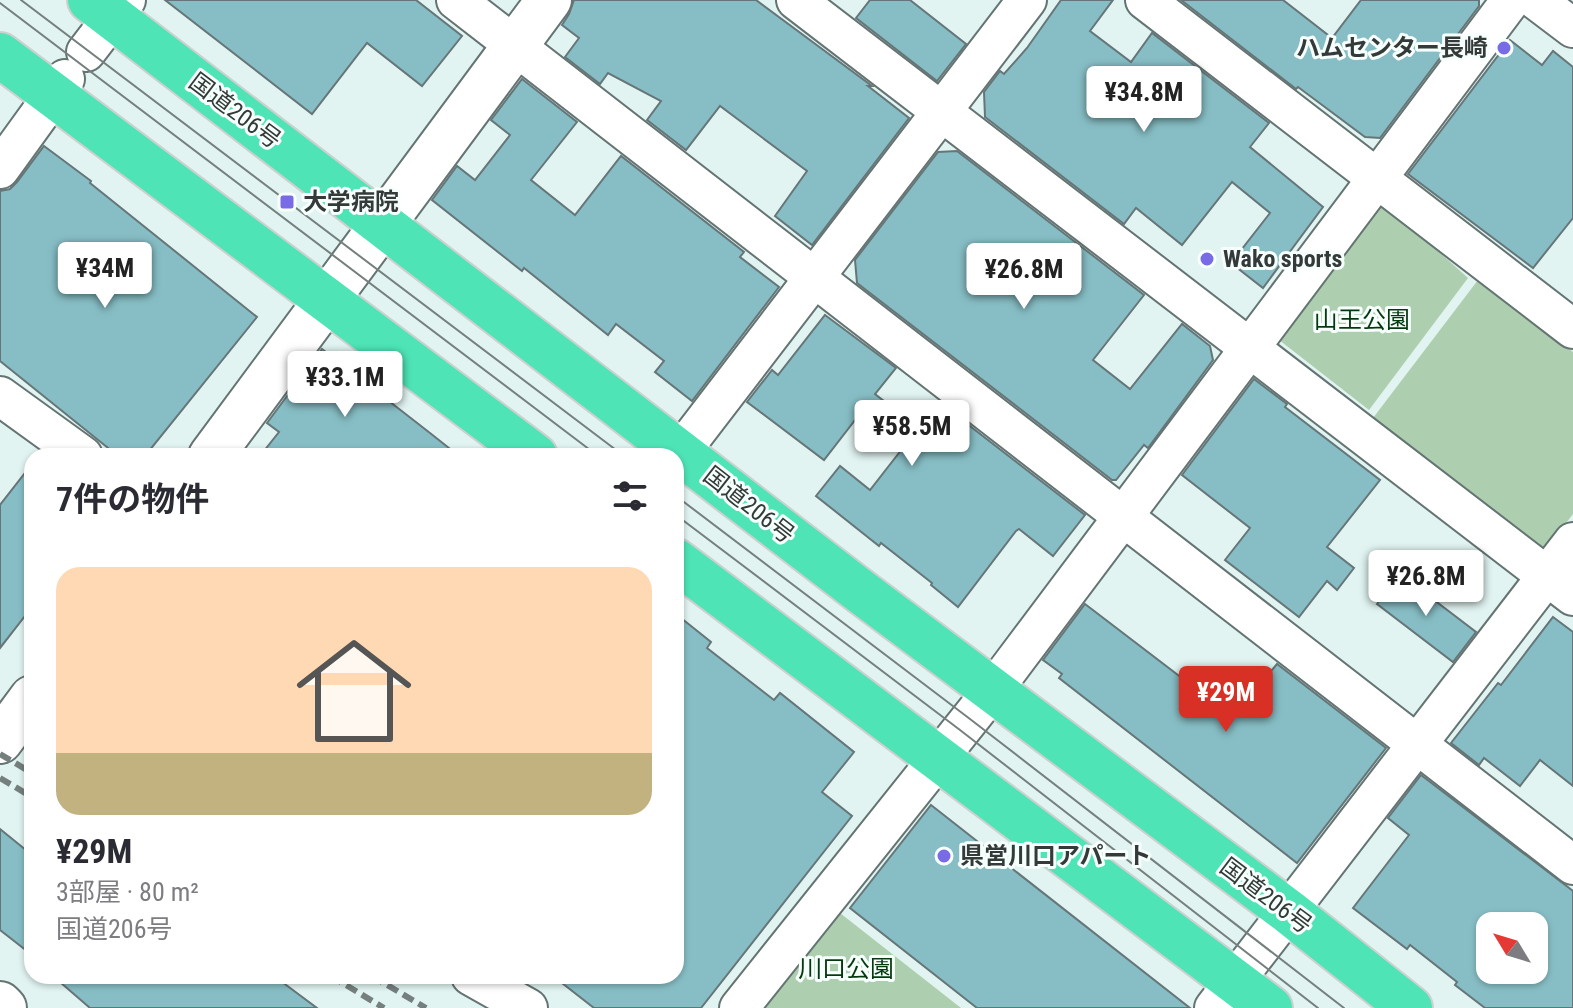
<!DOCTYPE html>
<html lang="ja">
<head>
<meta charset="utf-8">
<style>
  :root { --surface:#fff; --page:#f7f7f7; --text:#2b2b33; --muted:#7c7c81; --line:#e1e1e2; --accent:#d93025 }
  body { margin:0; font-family:"Roboto Condensed","Noto Sans JP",sans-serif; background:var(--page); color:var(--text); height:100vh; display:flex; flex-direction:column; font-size:30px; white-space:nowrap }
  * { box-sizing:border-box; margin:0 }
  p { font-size:26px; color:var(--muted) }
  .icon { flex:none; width:44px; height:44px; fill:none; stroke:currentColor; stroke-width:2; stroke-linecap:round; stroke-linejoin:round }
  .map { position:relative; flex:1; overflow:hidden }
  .drawer { position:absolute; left:24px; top:448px; width:660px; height:536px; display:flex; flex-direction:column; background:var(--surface); border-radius:24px; box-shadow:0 2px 6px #0004 }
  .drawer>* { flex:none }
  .needle { width:52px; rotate:308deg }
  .fabs { position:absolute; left:1476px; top:912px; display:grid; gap:16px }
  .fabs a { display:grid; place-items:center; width:72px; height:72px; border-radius:16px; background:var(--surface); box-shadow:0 2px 6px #0004; font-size:40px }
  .price { position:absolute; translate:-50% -68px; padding:0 18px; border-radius:8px; background:#fff; color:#222; font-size:26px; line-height:52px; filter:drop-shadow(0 2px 4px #0008) }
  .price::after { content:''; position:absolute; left:50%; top:48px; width:24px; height:18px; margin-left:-12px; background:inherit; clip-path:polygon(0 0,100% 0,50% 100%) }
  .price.on { background:var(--accent); color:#fff }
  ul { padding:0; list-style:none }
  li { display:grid; align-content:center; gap:16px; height:424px; padding:0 32px }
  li+li { border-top:2px solid var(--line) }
  li span { display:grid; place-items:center; height:248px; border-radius:24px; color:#555 }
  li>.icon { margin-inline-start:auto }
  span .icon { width:144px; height:144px; fill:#fffc; stroke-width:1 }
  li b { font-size:34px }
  h2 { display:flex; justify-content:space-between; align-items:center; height:96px; padding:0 32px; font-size:34px }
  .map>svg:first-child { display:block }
</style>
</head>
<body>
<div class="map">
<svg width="1573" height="1008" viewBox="0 0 1573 1008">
  <rect width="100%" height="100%" fill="#e1f4f1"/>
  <g fill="#aecfaf">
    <polygon points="1379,198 1468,278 1369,410 1274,336"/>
    <polygon points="1478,280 1573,352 1573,514 1544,552 1373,418"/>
    <polygon points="840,913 961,1008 764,1008"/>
  </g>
  <g fill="#87bec5" stroke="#667678" stroke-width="2" fill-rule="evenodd">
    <polygon points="165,0 416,0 462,36 422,86 367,43 312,114"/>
    <polygon points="574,0 756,0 872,86 868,86 909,118 812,245 775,216 807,171 720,106 686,150 647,120 661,101 608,73 600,84 565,57 579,38 562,25 569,14"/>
    <polygon points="870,0 910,0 966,44 937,81 856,18"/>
    <polygon points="1061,0 1113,0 1090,31 1131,62 1152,33 1269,123 1250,147 1323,207 1263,288 1231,263 1270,213 1232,182 1182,245 1136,208 1124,224 985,117 984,92 1000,71 1004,74 1027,48"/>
    <polygon points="1181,0 1283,0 1332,38 1361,0 1479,0 1479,6 1380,138 1365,137 1298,87 1296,89"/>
    <polygon points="1510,40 1542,65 1553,51 1573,67 1573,218 1533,268 1408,174"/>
    <polygon points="522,79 577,122 531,180 575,215 621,156 744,252 740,257 779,287 692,401 655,372 664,361 616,324 608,335 524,268 522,271 432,200 457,166 475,180 510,135 491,120"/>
    <polygon points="44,146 91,181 90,183 257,317 145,456 118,456 0,361 0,191 10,189 17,182"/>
    <polygon points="957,151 1144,295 1093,360 1130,389 1182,324 1210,346 1213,360 1148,448 1144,445 1116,480 1112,480 857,283 855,260 938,152"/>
    <polygon points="825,315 896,368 875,394 920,429 940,403 1085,515 1053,556 1019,529 1016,531 958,607 931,585 932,583 881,543 879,546 816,496 840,466 870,490 902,449 859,415 824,460 747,402 772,370 778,375"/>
    <polygon points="322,349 430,433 459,456 260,456 279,432 267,423"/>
    <polygon points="1254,379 1287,404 1285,407 1380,480 1327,547 1354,568 1337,590 1327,581 1299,617 1225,560 1250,528 1182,475"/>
    <polygon points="32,464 32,607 0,648 0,505"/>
    <polygon points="1400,574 1476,632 1453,662 1377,604"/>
    <polygon points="1085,604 1233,717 1277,664 1386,748 1297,863 1059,678 1062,674 1043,660"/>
    <polygon points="676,614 711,642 707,648 774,700 780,693 854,752 822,792 852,816 701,1008 594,1008 553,976 676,976"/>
    <polygon points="1553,617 1573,632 1573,786 1540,760 1520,786 1484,758 1479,765 1451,743 1498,683 1501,685"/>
    <path d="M1421 775 1573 891V1008H1485L1455 985 1457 982 1410 945 1407 949 1353 908 1409 835 1388 818ZM1490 926H1534V970H1490Z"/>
    <polygon points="931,805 1190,1008 977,1008 850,908"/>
    <polygon points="0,829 32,855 32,955 0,930"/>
    <polygon points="53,976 274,976 317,1008 90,1008"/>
  </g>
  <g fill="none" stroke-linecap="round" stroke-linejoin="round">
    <defs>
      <g id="minor">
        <polyline points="456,0 1573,865"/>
        <polyline points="796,0 1573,596"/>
        <polyline points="1145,0 1573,329"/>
        <polyline points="1536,0 1573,28"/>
        <polyline points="86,52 126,0"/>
        <polyline points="0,169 65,79"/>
        <polyline points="0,396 83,456"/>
        <polyline points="676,458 1027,0"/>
        <polyline points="471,976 528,1008"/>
        <polyline points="739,1008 993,690 1511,0"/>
        <polyline points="1214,1008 1573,542"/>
      </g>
      <g id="tertiary">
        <polyline points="211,456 549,0"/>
        <polyline points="0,741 32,698"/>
        <polyline points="0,1004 4,1008"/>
      </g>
      <g id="trunk">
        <polyline points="90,0 860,591 1289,912 1410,1008"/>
        <polyline points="0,55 535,456"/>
        <polyline points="676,561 1270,1008"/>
      </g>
    </defs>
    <use href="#minor" stroke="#647472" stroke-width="42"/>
    <use href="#tertiary" stroke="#647472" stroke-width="48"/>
    <use href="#trunk" stroke="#ced0cf" stroke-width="48"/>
    <use href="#minor" stroke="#fff" stroke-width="38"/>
    <use href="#tertiary" stroke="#fff" stroke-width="44"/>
    <use href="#trunk" stroke="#4ee4b6" stroke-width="44"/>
    <g stroke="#75807e" stroke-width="2">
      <polyline points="21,0 624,456"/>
      <polyline points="0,3 598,456"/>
      <polyline points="676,496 970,719 1344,1008"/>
      <polyline points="676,515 960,730 1318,1008"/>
    </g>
    <g stroke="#75807e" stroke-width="6" stroke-dasharray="12 6" stroke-linecap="butt">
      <polyline points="0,754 32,773"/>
      <polyline points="0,778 32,797"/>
      <polyline points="331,976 384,1008"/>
      <polyline points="372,976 426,1008"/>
    </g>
  </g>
  <g fill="#796ae5" stroke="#f7fffd" stroke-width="3">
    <circle cx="1504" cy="48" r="8"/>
    <rect x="279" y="194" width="16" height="16" rx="4"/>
    <circle cx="1207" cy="259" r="8"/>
    <circle cx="944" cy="856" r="8"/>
  </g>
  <g text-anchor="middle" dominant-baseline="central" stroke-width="6" stroke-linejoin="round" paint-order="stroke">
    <g font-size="24" font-weight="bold" fill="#333a39" stroke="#f7fffd" text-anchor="start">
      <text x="1488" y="48" text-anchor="end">ハムセンター長崎</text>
      <text x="303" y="202">大学病院</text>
      <text x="1223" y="259">Wako sports</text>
      <text x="960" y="856">県営川口アパート</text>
    </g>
    <g font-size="24" fill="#333a39" stroke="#f7fffd">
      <text transform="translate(235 111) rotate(37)">国道206号</text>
      <text transform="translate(749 505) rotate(38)">国道206号</text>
      <text transform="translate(1266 896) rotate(37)">国道206号</text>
    </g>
    <g font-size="24" fill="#04380d" stroke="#f7fffd">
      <text x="1362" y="320">山王公園</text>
      <text x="846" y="969">川口公園</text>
    </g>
  </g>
</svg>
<div class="fabs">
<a><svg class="needle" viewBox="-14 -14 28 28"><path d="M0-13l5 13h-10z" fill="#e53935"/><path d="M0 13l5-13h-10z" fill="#7c7c81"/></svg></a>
</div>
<b class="price" style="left:1144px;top:134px">¥34.8M</b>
<b class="price" style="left:105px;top:310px">¥34M</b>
<b class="price" style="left:1024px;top:311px">¥26.8M</b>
<b class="price" style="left:345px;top:419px">¥33.1M</b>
<b class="price" style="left:912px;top:468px">¥58.5M</b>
<b class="price" style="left:1426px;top:618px">¥26.8M</b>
<b class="price on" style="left:1226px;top:734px">¥29M</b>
<section class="drawer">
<h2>7件の物件<svg class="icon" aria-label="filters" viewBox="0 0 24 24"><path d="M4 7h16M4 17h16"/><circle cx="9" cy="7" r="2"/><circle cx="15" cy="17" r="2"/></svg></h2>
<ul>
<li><span style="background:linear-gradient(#ffd9b3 75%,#c2b280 0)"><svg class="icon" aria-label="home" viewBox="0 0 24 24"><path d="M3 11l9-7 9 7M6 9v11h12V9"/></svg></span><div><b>¥29M</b><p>3部屋 · 80 m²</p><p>国道206号</p></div></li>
</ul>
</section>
</div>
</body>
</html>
